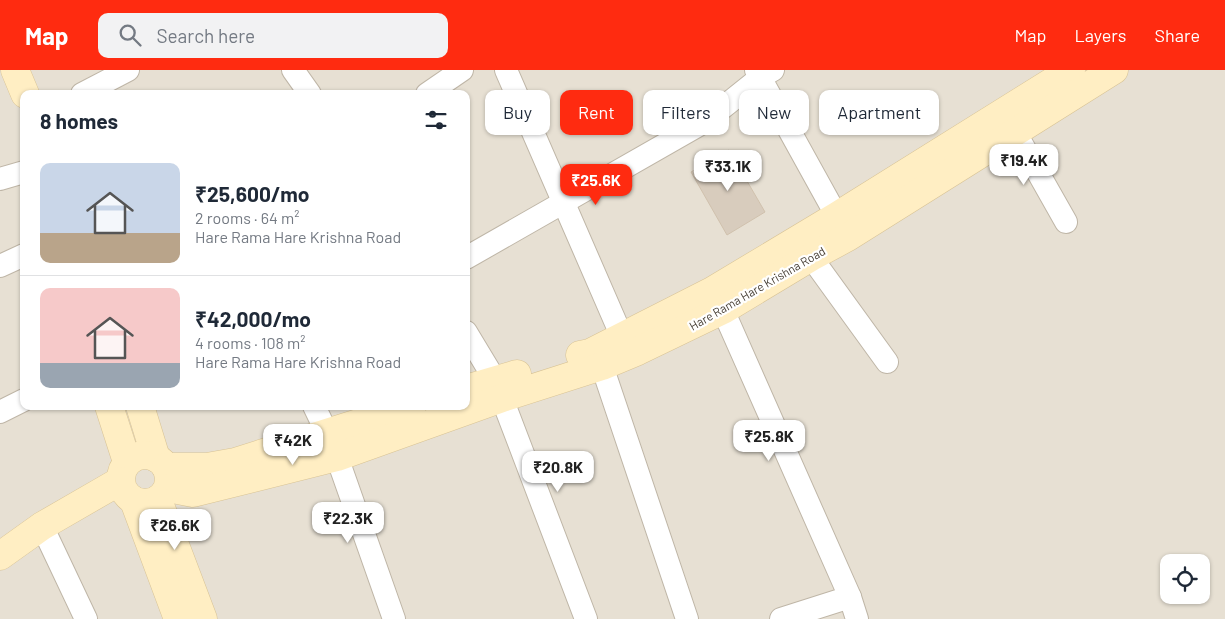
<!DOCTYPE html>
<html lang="en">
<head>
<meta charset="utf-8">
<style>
  :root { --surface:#fff; --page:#f2f2f3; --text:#1f2937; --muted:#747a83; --line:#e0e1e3; --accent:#ff2b10 }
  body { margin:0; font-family:Barlow,sans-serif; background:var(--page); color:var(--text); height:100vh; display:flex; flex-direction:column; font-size:19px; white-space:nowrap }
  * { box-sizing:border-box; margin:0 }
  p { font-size:16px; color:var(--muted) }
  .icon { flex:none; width:28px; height:28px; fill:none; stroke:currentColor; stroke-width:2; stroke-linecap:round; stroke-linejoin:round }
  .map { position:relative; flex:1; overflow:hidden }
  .drawer { position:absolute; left:20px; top:20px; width:450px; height:320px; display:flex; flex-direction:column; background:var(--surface); border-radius:10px; box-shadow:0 1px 4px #0004 }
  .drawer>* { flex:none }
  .hud { position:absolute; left:485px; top:20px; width:475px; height:45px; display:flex; gap:10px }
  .tools { position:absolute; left:1160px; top:484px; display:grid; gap:10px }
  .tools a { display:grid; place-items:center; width:50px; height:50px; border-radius:10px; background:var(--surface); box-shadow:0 1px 4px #0004; font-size:25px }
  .price { position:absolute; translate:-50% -42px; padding:0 11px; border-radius:10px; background:#fff; color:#222; font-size:16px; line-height:32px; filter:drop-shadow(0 1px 2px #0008) }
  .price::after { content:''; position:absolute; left:50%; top:30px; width:15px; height:11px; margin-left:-8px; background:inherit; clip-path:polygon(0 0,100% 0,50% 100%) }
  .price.selected { background:var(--accent); color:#fff }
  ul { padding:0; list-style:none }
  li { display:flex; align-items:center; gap:15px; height:125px; padding:0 20px }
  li+li { border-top:1px solid var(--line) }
  li span { display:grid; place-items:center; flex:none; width:140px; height:100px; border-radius:10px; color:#555 }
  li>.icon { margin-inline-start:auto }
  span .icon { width:60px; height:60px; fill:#fffc; stroke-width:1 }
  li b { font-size:21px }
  h2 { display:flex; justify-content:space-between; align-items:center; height:60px; padding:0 20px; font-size:21px }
  .chip { padding:0 18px; border-radius:10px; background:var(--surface); box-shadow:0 1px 4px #0004; font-size:18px; line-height:45px }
  .chip.selected { background:var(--accent); color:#fff }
  header { display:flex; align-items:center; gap:30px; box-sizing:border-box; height:70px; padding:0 25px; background:var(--accent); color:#fff }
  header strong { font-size:24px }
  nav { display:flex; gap:28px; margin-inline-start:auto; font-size:18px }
  .search { width:350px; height:45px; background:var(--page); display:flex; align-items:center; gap:12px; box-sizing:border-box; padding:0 18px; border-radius:10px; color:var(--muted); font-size:19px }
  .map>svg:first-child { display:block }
</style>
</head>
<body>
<header>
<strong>Map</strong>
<div class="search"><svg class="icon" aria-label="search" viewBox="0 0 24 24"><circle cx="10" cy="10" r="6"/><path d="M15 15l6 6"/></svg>Search here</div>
<nav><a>Map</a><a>Layers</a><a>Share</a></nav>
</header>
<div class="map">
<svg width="1225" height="549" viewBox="0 0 1225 549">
  <rect width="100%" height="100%" fill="#f3eee5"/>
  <path fill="#e7e0d3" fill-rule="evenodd" d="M0 0H1225V549H0ZM24 24H466V336H24ZM1169 492H1201V525H1169Z"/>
  <polygon fill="#d8ccbd" stroke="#d0c1ad" points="729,80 765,142 727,165 691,102"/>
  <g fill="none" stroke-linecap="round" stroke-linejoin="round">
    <defs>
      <g id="street">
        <polyline points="293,0 310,24"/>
        <polyline points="506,0 622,267"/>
        <polyline points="756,0 845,161"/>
        <polyline points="82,24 128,0"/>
        <polyline points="427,24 462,0"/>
        <polyline points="1015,62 1066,152"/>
        <polyline points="0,109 24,102"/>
        <polyline points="811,187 887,292"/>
        <polyline points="466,188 706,51 761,7 773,0"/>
        <polyline points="0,196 24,185"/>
        <polyline points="715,226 723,240 850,527 857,549"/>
        <polyline points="466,262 495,310 586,549"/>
        <polyline points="602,296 687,549"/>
        <polyline points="314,336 327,363"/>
        <polyline points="0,342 24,330"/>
        <polyline points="337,387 394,549"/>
        <polyline points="42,456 86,549"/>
        <polyline points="781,549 850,527"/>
      </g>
      <g id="secondary">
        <polyline points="15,0 25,24"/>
        <polyline points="580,285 590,283 712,221 837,146 1071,0"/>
        <polyline points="466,319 517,304"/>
        <polyline points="109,336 127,392"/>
        <polyline points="140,336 156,388"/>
        <circle cx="145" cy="409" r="24"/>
        <polyline points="166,397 207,397 235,392 412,336"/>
        <polyline points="168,418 193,423 337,387 502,328 602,296 638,281 723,240 811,187 848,167 1114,0"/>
        <polyline points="158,430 203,549"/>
        <polyline points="134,431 178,549"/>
        <polyline points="0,486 42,456 120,411"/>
      </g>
    </defs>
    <use href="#street" stroke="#bfb6a7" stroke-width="24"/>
    <use href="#secondary" stroke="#d8c395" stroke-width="29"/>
    <use href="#street" stroke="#fff" stroke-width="22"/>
    <use href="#secondary" stroke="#ffeec3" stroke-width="28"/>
  </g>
  <g text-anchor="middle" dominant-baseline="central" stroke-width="4.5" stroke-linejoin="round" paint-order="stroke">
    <g font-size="12" fill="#463e34" stroke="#fff">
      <text transform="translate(757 218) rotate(-30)">Hare Rama Hare Krishna Road</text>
    </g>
  </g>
</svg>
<div class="tools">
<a><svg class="icon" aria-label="locate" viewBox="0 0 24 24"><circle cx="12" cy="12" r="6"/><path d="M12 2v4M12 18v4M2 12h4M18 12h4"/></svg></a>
</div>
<b class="price" style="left:1024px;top:116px">₹19.4K</b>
<b class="price" style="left:728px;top:122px">₹33.1K</b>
<b class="price selected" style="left:596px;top:136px">₹25.6K</b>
<b class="price" style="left:769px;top:392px">₹25.8K</b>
<b class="price" style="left:293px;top:396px">₹42K</b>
<b class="price" style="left:558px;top:423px">₹20.8K</b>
<b class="price" style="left:348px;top:474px">₹22.3K</b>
<b class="price" style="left:175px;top:481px">₹26.6K</b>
<div class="hud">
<a class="chip">Buy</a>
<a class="chip selected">Rent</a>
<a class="chip">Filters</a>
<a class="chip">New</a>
<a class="chip">Apartment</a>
</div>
<section class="drawer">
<h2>8 homes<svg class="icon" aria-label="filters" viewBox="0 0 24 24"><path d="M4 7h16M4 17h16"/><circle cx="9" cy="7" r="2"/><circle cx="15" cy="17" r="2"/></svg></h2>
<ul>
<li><span style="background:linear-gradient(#c9d6e8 70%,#b9a48a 0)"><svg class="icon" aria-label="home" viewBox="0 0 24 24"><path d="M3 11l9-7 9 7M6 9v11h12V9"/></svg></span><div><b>₹25,600/mo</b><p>2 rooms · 64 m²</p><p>Hare Rama Hare Krishna Road</p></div></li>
<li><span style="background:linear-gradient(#f6c9c9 75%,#9aa5b1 0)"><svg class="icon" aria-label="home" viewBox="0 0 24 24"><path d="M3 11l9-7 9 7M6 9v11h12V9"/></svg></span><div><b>₹42,000/mo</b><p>4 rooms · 108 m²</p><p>Hare Rama Hare Krishna Road</p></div></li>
</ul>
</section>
</div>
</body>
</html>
